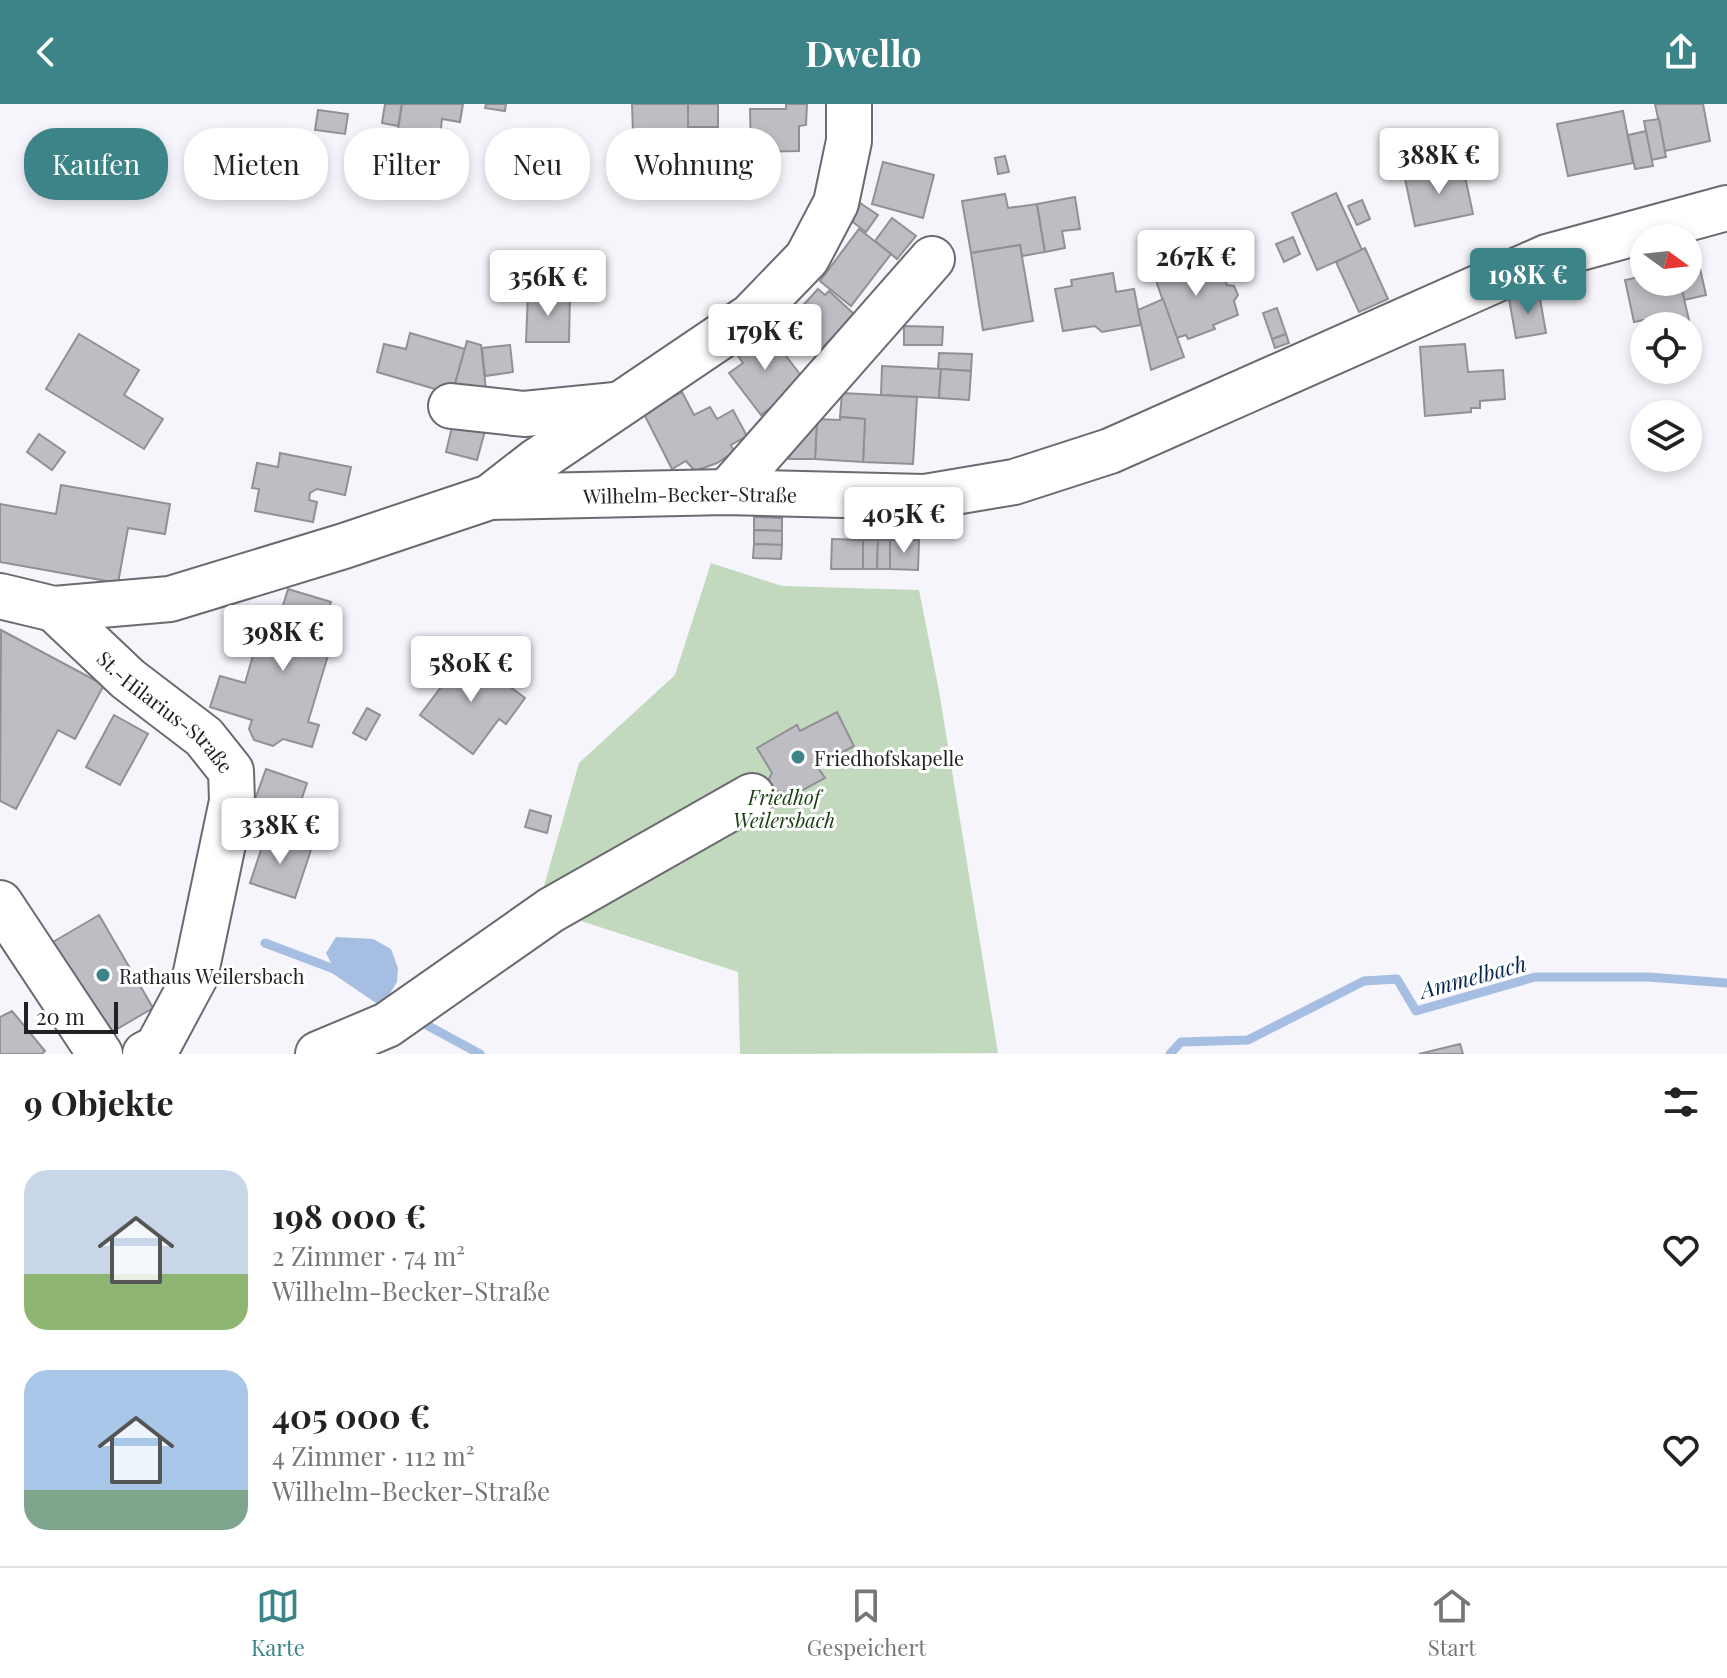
<!DOCTYPE html>
<html lang="de">
<head>
<meta charset="utf-8">
<style>
  :root { --surface:#fff; --page:#f6f6f6; --text:#222; --muted:#767676; --line:#e0e0e0; --accent:#3c8487 }
  body { margin:0; font-family:"Playfair Display",serif; background:var(--page); color:var(--text); height:100vh; display:flex; flex-direction:column; font-size:30px; white-space:nowrap }
  * { box-sizing:border-box; margin:0 }
  p { font-size:26px; color:var(--muted) }
  .icon { flex:none; width:44px; height:44px; fill:none; stroke:currentColor; stroke-width:2; stroke-linecap:round; stroke-linejoin:round }
  .map { position:relative; height:950px; overflow:hidden }
  .side { display:flex; flex-direction:column; background:var(--surface); flex:1 }
  .side>* { flex:none }
  .top-card { position:absolute; left:24px; top:24px; width:800px; height:72px; display:flex; gap:16px }
  .needle { width:52px; rotate:105deg }
  .buttons { position:absolute; left:1630px; top:120px; display:grid; gap:16px }
  .buttons a { display:grid; place-items:center; width:72px; height:72px; border-radius:50%; background:var(--surface); box-shadow:0 4px 12px #0003; font-size:40px }
  .scale { position:absolute; left:24px; bottom:20px; width:94px; box-sizing:border-box; padding-left:8px; border:4px solid #222123; border-top:0; font-size:22px; line-height:28px; white-space:nowrap; color:#222123; -webkit-text-stroke:6px #fff; paint-order:stroke }
  .price { position:absolute; translate:-50% -68px; padding:0 18px; border-radius:8px; background:#fff; color:#222; font-size:26px; line-height:52px; filter:drop-shadow(0 2px 4px #0008) }
  .price::after { content:''; position:absolute; left:50%; top:48px; width:24px; height:18px; margin-left:-12px; background:inherit; clip-path:polygon(0 0,100% 0,50% 100%) }
  .price.selected { background:var(--accent); color:#fff }
  ul { padding:0; list-style:none }
  li { display:flex; align-items:center; gap:24px; height:200px; padding:0 24px }
  li span { display:grid; place-items:center; flex:none; width:224px; height:160px; border-radius:24px; color:#555 }
  li>.icon { margin-inline-start:auto }
  span .icon { width:96px; height:96px; fill:#fffc; stroke-width:1 }
  li b { font-size:34px }
  h2 { display:flex; justify-content:space-between; align-items:center; height:96px; padding:0 24px; font-size:34px }
  .tag { padding:0 28px; border-radius:32px; background:var(--surface); box-shadow:0 4px 12px #0003; font-size:28px; line-height:72px }
  .tag.selected { background:var(--accent); color:#fff }
  header { display:flex; justify-content:space-between; align-items:center; height:104px; padding:0 24px; background:var(--accent); color:#fff; font-size:36px; font-weight:700 }
  .menu { display:flex; justify-content:space-around; align-items:center; height:112px; border-top:2px solid var(--line); background:var(--surface); font-size:22px; color:var(--muted) }
  .menu a { display:grid; justify-items:center; gap:4px }
  .menu .selected { color:var(--accent) }
  .map>svg:first-child { display:block }
</style>
</head>
<body>
<header><svg class="icon" aria-label="back" viewBox="0 0 24 24"><path d="M15 5l-7 7 7 7"/></svg>Dwello<svg class="icon" aria-label="share" viewBox="0 0 24 24"><path d="M12 15V3M7 8l5-5 5 5M5 13v7h14v-7"/></svg></header>
<div class="map">
<svg width="1727" height="950" viewBox="0 0 1727 950">
  <rect width="100%" height="100%" fill="#f6f5fb"/>
  <polygon fill="#c2d9bd" points="711,459 782,482 919,486 939,587 998,949 740,950 738,868 538,803 579,659 675,571"/>
  <polygon fill="#a5bee1" points="336,833 373,835 391,845 398,864 397,878 384,899 334,865 326,849"/>
  <g fill="none" stroke-linecap="round" stroke-linejoin="round">
    <g stroke="#a5bee1" stroke-width="9">
      <polyline points="265,839 334,865 384,899"/>
      <polyline points="423,919 480,950"/>
      <polyline points="1170,950 1181,938 1248,936 1364,877 1397,875 1416,907 1535,873 1648,873 1727,879"/>
    </g>
  </g>
  <g fill="#bebdc3" stroke="#919096" stroke-width="2">
    <polygon points="385,0 402,0 398,22 382,19"/>
    <polygon points="402,0 463,0 460,18 442,15 440,33 398,26"/>
    <polygon points="486,0 506,0 505,7 485,4"/>
    <polygon points="632,0 688,0 688,30 679,30 680,36 647,36 647,29 633,29"/>
    <rect x="688" y="0" width="30" height="23"/>
    <polygon points="786,0 807,0 806,21 799,22 799,47 751,48 750,5 786,5"/>
    <polygon points="1655,0 1703,0 1710,37 1665,47"/>
    <polygon points="318,6 348,10 345,30 315,26"/>
    <polygon points="1623,7 1633,59 1568,72 1557,20"/>
    <polygon points="1659,15 1666,53 1651,56 1644,17"/>
    <polygon points="1646,27 1653,62 1635,65 1628,31"/>
    <polygon points="1005,52 1009,68 998,70 995,54"/>
    <polygon points="883,58 934,71 923,114 872,100"/>
    <polygon points="1463,63 1473,110 1415,122 1405,75"/>
    <polygon points="1336,89 1362,146 1317,166 1292,109"/>
    <polygon points="1005,90 1008,104 1037,100 1045,148 1022,152 1020,141 971,149 962,97"/>
    <polygon points="1075,93 1080,125 1062,127 1065,144 1045,148 1037,100"/>
    <polygon points="1362,96 1370,115 1357,121 1348,102"/>
    <polygon points="860,99 878,111 866,128 849,115"/>
    <polygon points="892,114 916,132 897,155 875,137"/>
    <polygon points="859,125 891,150 851,202 820,177"/>
    <polygon points="1293,133 1300,150 1284,158 1276,140"/>
    <polygon points="1020,141 1033,217 983,226 971,149"/>
    <polygon points="1365,144 1388,195 1359,208 1336,158"/>
    <polygon points="1207,152 1211,165 1220,162 1227,181 1234,182 1238,191 1234,197 1238,211 1213,221 1215,225 1188,235 1186,231 1176,234 1154,171"/>
    <polygon points="1699,160 1706,191 1684,196 1680,178 1688,178 1688,162"/>
    <polygon points="1113,169 1116,188 1134,185 1141,221 1102,228 1095,222 1063,227 1055,185 1072,182 1071,176"/>
    <polygon points="1644,172 1644,178 1680,178 1689,216 1660,222 1659,213 1634,218 1625,176"/>
    <polygon points="818,185 825,191 829,187 854,210 817,250 786,220"/>
    <polygon points="528,189 570,190 569,238 526,238"/>
    <polygon points="1539,189 1546,229 1516,234 1509,195"/>
    <polygon points="1163,195 1184,253 1151,266 1138,206"/>
    <polygon points="1277,204 1286,230 1272,235 1263,209"/>
    <polygon points="904,222 943,223 942,241 904,241"/>
    <polygon points="765,224 805,277 761,311 729,269 743,259 735,248"/>
    <polygon points="410,229 465,245 452,290 377,268 384,240 406,245"/>
    <polygon points="79,230 139,266 124,291 163,315 144,345 46,285"/>
    <polygon points="1286,230 1289,239 1275,244 1272,235"/>
    <polygon points="467,237 481,241 486,286 455,280"/>
    <polygon points="1465,240 1468,268 1503,266 1505,295 1480,297 1480,304 1471,304 1471,308 1425,312 1420,243"/>
    <polygon points="510,241 513,268 485,272 482,244"/>
    <polygon points="939,249 972,250 971,267 938,265"/>
    <polygon points="882,262 941,265 939,294 881,291"/>
    <polygon points="941,265 971,267 969,296 939,294"/>
    <polygon points="682,288 694,311 710,303 717,315 733,306 747,332 731,341 734,348 717,359 695,367 686,357 672,365 643,308"/>
    <polygon points="842,289 917,293 913,360 863,358 865,315 840,313"/>
    <polygon points="840,313 865,315 863,358 815,355 817,315 840,316"/>
    <polygon points="817,315 815,355 789,355 792,337"/>
    <polygon points="453,319 485,327 477,356 446,348"/>
    <polygon points="39,330 65,348 52,366 27,348"/>
    <polygon points="280,349 351,363 345,391 317,385 310,389 309,396 317,398 313,418 255,407 259,385 252,384 257,359 278,363"/>
    <polygon points="61,381 170,400 165,430 128,424 118,479 0,458 0,400 56,410"/>
    <polygon points="754,413 782,414 782,427 754,426"/>
    <polygon points="754,426 782,427 782,441 754,440"/>
    <polygon points="832,435 863,436 863,465 831,465"/>
    <polygon points="863,436 878,436 877,465 863,465"/>
    <polygon points="878,436 890,436 890,465 877,465"/>
    <polygon points="890,436 919,436 918,466 890,465"/>
    <polygon points="754,440 782,441 781,455 753,454"/>
    <polygon points="288,485 331,498 326,515 338,518 308,618 319,621 312,643 283,635 273,642 254,636 249,625 252,616 210,603 220,572 245,579 267,503 281,508"/>
    <polygon points="1,526 104,581 75,635 58,626 16,705 0,697"/>
    <polygon points="466,550 525,594 506,620 499,615 473,650 420,611"/>
    <polygon points="367,604 380,611 366,636 353,629"/>
    <polygon points="837,608 854,642 817,662 825,674 794,691 764,684 772,669 757,644 797,621 800,627"/>
    <polygon points="114,611 148,630 120,681 86,663"/>
    <polygon points="266,665 307,679 287,738 245,723"/>
    <polygon points="530,706 551,712 547,729 525,723"/>
    <polygon points="266,731 311,746 295,794 250,779"/>
    <polygon points="99,811 153,904 107,931 53,838"/>
    <polygon points="12,907 45,947 42,950 0,950 0,913"/>
    <polygon points="1460,940 1463,950 1419,950"/>
  </g>
  <g fill="none" stroke-linecap="round" stroke-linejoin="round">
    <defs>
      <g id="minor">
        <polyline points="451,302 524,310 615,301"/>
        <polyline points="727,388 932,155"/>
        <polyline points="490,393 535,358 751,212 807,154 836,99 849,37 849,0"/>
        <path id="s1" d="M0 492 54 505 170 495 344 442 490 393 727 388 925 393 1014 378 1110 347 1547 153 1727 104"/>
        <path id="s2" d="M54 505 128 575 204 633 231 667 232 697 195 873 157 944 145 950"/>
        <polyline points="0,799 100,950"/>
        <polyline points="318,950 387,921 551,806 752,692"/>
      </g>
    </defs>
    <use href="#minor" stroke="#6b6a70" stroke-width="48"/>
    <use href="#minor" stroke="#fff" stroke-width="44"/>
  </g>
  <g fill="#3c8487" stroke="#fff" stroke-width="3">
    <circle cx="798" cy="653" r="8"/>
    <circle cx="103" cy="871" r="8"/>
  </g>
  <g text-anchor="middle" dominant-baseline="central" stroke-width="6" stroke-linejoin="round" paint-order="stroke">
    <g font-size="20" fill="#222123" stroke="#fff">
      <text stroke="none"><textPath href="#s1" startOffset="708">Wilhelm-Becker-Straße</textPath></text>
      <text stroke="none"><textPath href="#s2" startOffset="152">St.-Hilarius-Straße</textPath></text>
    </g>
    <g font-size="20" fill="#222123" stroke="#fff" text-anchor="start">
      <text x="814" y="653">Friedhofskapelle</text>
      <text x="119" y="871">Rathaus Weilersbach</text>
    </g>
    <g font-size="20" font-style="italic" fill="#1a4011" stroke="#fff">
      <text x="784" y="692">Friedhof<tspan x="784" dy="23">Weilersbach</tspan></text>
    </g>
    <g font-size="22" font-style="italic" fill="#072852" stroke="#fff">
      <text transform="translate(1473 872) rotate(-15)">Ammelbach</text>
    </g>
  </g>
</svg>
<div class="buttons">
<a><svg class="needle" viewBox="-14 -14 28 28"><path d="M0-13l5 13h-10z" fill="#e53935"/><path d="M0 13l5-13h-10z" fill="#767676"/></svg></a>
<a><svg class="icon" aria-label="locate" viewBox="0 0 24 24"><circle cx="12" cy="12" r="6"/><path d="M12 2v4M12 18v4M2 12h4M18 12h4"/></svg></a>
<a><svg class="icon" aria-label="layers" viewBox="0 0 24 24"><path d="M12 4l9 5-9 5-9-5zM3 14l9 5 9-5"/></svg></a>
</div>
<div class="scale">20 m</div>
<b class="price" style="left:1439px;top:92px">388K €</b>
<b class="price" style="left:1196px;top:194px">267K €</b>
<b class="price selected" style="left:1528px;top:212px">198K €</b>
<b class="price" style="left:548px;top:214px">356K €</b>
<b class="price" style="left:765px;top:268px">179K €</b>
<b class="price" style="left:904px;top:451px">405K €</b>
<b class="price" style="left:283px;top:569px">398K €</b>
<b class="price" style="left:471px;top:600px">580K €</b>
<b class="price" style="left:280px;top:762px">338K €</b>
<div class="top-card">
<a class="tag selected">Kaufen</a>
<a class="tag">Mieten</a>
<a class="tag">Filter</a>
<a class="tag">Neu</a>
<a class="tag">Wohnung</a>
</div>
</div>
<section class="side">
<h2>9 Objekte<svg class="icon" aria-label="filters" viewBox="0 0 24 24"><path d="M4 7h16M4 17h16"/><circle cx="9" cy="7" r="2"/><circle cx="15" cy="17" r="2"/></svg></h2>
<ul>
<li><span style="background:linear-gradient(#c9d6e8 65%,#8fb573 0)"><svg class="icon" aria-label="home" viewBox="0 0 24 24"><path d="M3 11l9-7 9 7M6 9v11h12V9"/></svg></span><div><b>198 000 €</b><p>2 Zimmer · 74 m²</p><p>Wilhelm-Becker-Straße</p></div><svg class="icon" aria-label="heart" viewBox="0 0 24 24"><path d="M12 20l-8-8c-3-5 5-10 8-4 3-6 11-1 8 4z"/></svg></li>
<li><span style="background:linear-gradient(#a9c7e8 75%,#7fa58c 0)"><svg class="icon" aria-label="home" viewBox="0 0 24 24"><path d="M3 11l9-7 9 7M6 9v11h12V9"/></svg></span><div><b>405 000 €</b><p>4 Zimmer · 112 m²</p><p>Wilhelm-Becker-Straße</p></div><svg class="icon" aria-label="heart" viewBox="0 0 24 24"><path d="M12 20l-8-8c-3-5 5-10 8-4 3-6 11-1 8 4z"/></svg></li>
</ul>
</section>
<nav class="menu">
<a class="selected"><svg class="icon" aria-label="map" viewBox="0 0 24 24"><path d="M3 6l6-2 6 2 6-2v14l-6 2-6-2-6 2zM9 4v14M15 6v14"/></svg>Karte</a>
<a><svg class="icon" aria-label="saved" viewBox="0 0 24 24"><path d="M7 4h10v16l-5-4-5 4z"/></svg>Gespeichert</a>
<a><svg class="icon" aria-label="home" viewBox="0 0 24 24"><path d="M3 11l9-7 9 7M6 9v11h12V9"/></svg>Start</a>
</nav>
</body>
</html>
